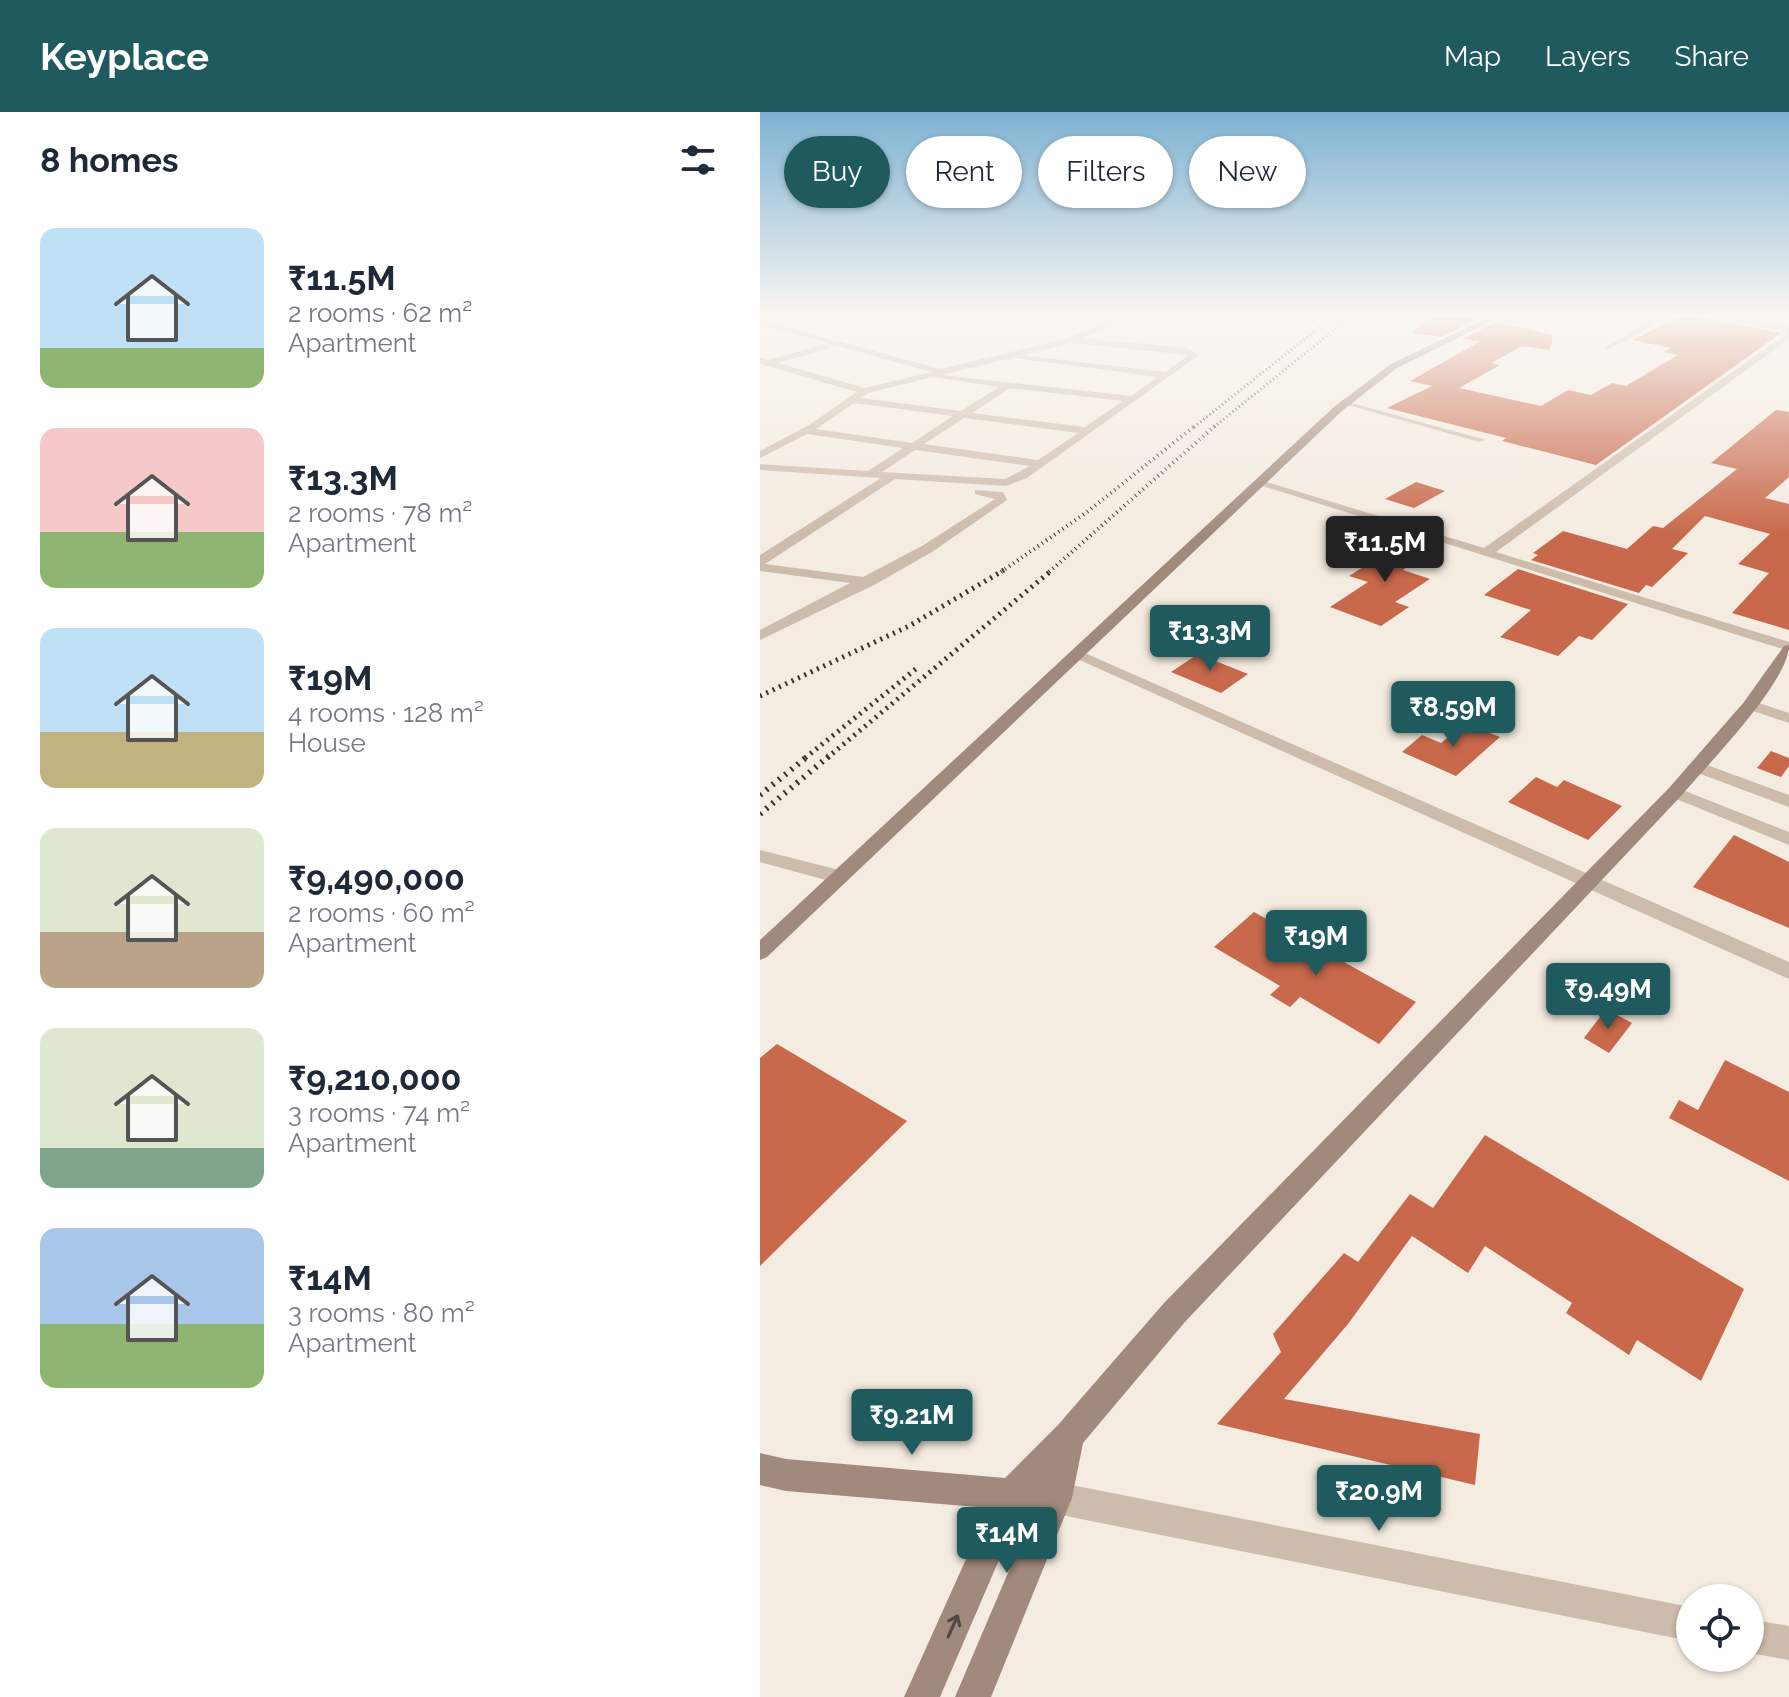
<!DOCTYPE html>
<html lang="en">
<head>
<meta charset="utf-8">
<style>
  :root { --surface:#fff; --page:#f6f6f7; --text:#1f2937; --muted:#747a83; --accent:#1f5a5e }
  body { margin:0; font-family:Raleway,sans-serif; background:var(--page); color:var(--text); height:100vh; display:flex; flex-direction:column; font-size:30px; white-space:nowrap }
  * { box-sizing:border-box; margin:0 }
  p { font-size:26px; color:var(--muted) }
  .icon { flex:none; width:44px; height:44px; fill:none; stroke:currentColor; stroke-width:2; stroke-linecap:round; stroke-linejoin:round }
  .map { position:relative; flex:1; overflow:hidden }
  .drawer { display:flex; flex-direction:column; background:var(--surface); width:760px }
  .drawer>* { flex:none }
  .hud { position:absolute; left:24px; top:24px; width:760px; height:72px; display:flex; gap:16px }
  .buttons { position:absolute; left:916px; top:1472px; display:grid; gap:16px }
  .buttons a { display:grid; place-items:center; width:88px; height:88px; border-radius:50%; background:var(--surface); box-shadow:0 2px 6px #0004; font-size:40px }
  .price { position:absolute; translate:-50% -68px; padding:0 18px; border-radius:8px; background:var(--accent); color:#fff; font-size:26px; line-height:52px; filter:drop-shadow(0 2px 4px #0008) }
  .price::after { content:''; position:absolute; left:50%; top:48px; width:24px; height:18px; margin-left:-12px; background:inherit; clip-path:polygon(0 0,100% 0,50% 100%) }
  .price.current { background:#222; color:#fff }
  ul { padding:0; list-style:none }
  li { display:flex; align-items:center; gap:24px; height:200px; padding:0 40px }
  li span { display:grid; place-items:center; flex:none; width:224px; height:160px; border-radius:16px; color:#555 }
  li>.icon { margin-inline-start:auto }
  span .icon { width:96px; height:96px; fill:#fffc; stroke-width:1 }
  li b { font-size:34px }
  h2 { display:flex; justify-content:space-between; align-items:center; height:96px; padding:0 40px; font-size:34px }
  .tag { padding:0 28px; border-radius:36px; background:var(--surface); box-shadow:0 2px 6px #0004; font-size:28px; line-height:72px }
  .tag.current { background:var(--accent); color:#fff }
  header { display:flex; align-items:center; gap:48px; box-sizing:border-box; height:112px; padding:0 40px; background:var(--accent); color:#fff }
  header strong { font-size:38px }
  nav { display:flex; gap:44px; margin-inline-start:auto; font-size:28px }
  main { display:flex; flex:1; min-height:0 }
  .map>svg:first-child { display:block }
</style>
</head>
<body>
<header>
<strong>Keyplace</strong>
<nav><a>Map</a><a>Layers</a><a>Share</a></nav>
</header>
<main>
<section class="drawer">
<h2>8 homes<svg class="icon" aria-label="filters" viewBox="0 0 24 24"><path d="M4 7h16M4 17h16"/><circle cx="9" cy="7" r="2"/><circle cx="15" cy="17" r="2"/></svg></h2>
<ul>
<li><span style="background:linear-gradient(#bfe0f5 75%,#8fb573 0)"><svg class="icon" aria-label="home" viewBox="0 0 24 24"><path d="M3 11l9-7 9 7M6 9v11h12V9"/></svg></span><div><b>₹11.5M</b><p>2 rooms · 62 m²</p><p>Apartment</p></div></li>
<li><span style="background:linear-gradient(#f6c9c9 65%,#8fb573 0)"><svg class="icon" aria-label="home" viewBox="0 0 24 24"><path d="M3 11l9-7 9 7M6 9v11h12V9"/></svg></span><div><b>₹13.3M</b><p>2 rooms · 78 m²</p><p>Apartment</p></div></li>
<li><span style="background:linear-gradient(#bfe0f5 65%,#c2b280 0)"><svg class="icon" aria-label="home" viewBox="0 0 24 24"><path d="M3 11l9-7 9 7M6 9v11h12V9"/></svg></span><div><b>₹19M</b><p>4 rooms · 128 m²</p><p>House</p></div></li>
<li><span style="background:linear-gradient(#dfe7d0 65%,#b9a48a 0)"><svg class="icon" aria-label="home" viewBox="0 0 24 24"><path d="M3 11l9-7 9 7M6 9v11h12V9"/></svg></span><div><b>₹9,490,000</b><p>2 rooms · 60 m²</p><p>Apartment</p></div></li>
<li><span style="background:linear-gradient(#dfe7d0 75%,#7fa58c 0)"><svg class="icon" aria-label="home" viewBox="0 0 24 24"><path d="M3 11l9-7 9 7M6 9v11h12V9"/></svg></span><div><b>₹9,210,000</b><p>3 rooms · 74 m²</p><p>Apartment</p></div></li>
<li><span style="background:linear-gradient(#a9c7e8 60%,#8fb573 0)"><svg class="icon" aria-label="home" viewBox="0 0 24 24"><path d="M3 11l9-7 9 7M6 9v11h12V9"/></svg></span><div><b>₹14M</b><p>3 rooms · 80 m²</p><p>Apartment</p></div></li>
</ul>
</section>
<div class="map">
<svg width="1029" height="1585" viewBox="0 0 1029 1585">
  <rect width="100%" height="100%" fill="#f4ebe1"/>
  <g fill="#c8694b">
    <polygon points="674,201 697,201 719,206 681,225 652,221"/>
    <polygon points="924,202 1021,221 836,353 742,329 746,326 627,296 672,274 650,269 721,229 702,227 736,210 793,223 790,238 762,234 731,251 740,253 699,276 781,294 808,278 831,283 852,271 866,274 918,243 904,240 911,236 873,228"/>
    <polygon points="1016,298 1029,300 1029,365 1005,386 1029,392 1029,518 972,501 1009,461 978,452 1010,422 945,404 912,437 928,441 892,475 886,473 879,481 771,448 778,443 773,441 803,419 867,437 893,414 903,416 977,357 951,351"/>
    <polygon points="656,370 685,379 654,396 625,387"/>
    <polygon points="647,427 675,436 643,458 670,467 635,490 649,495 621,514 570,495 608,470 589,464"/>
    <polygon points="758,457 868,492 832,528 819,524 798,544 740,525 771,498 724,483"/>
    <polygon points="438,542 488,562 461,581 411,560"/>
    <polygon points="705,611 740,625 696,664 642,640 662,623 681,631"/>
    <polygon points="1011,639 1029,646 1029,654 1021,665 997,656"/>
    <polygon points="776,665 797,675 804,668 862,694 828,728 748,690"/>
    <polygon points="974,723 1029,750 1029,816 933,775"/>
    <polygon points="494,800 656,890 619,932 540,885 530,895 510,883 520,874 454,835"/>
    <polygon points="828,866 852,878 833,901 810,889"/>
    <polygon points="846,897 872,911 849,941 824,926"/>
    <polygon points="17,932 147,1009 0,1154 0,946"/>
    <polygon points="965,948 1029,980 1029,1069 909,1006 919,988 938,998"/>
    <polygon points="725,1023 984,1177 941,1269 877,1228 869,1243 806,1201 812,1191 725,1134 708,1161 652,1124 588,1212 524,1287 720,1322 715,1373 457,1312 521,1240 513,1222 584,1141 598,1150 650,1082 673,1096"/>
  </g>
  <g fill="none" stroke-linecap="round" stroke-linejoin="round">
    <g fill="#cdbbac" fill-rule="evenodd">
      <polygon points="890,201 896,201 892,214 849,237 845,237 845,235 887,212"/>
      <polygon points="584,290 588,290 726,328 719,330 584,292"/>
    </g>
    <g fill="#cdbbac" fill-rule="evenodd">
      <path d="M367 201H379L322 226 427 236 439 243 267 366 246 374 135 367 5 452 103 465 162 434 235 387 215 382V378L243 380 247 388 172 440 114 473 0 528V518L90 471 0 459V443L121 366 0 358V352L108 359 143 336 47 322 0 346V339L49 313 97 280 0 252V246L8 248 68 231 0 213V208L181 257 308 226ZM311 231 429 243 405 260 260 243 256 246 398 265 371 284 182 263ZM77 234 172 260 105 276 18 251ZM173 265 239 275 201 299 101 286 108 281ZM250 276 363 289 325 315 212 301ZM94 291 193 304 152 331 56 317ZM204 306 318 321 278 348 164 332ZM155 338 270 354 245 367 122 360Z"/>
      <polygon points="933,201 952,201 1029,215 1029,227 736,440 1029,530 1029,539 493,371 503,369 724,436 1029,220"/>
      <polygon points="318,538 1029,850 1029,867 313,545 311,542"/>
      <polygon points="990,588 1029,601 1029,611 984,596 982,593"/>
      <polygon points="936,649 1029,683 1029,695 930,658 927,654"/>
      <polygon points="915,675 1029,720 1029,733 909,684 906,680 909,676"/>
      <polygon points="0,738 87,760 90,765 80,772 0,750"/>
    </g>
    <g fill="#cdbbac" fill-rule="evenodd">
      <polygon points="296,1370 930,1495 930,1529 296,1402 285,1397 280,1386 285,1375"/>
      <polygon points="990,1507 1029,1514 1029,1548 990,1541"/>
    </g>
    <g fill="#a18a7d" fill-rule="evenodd">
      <polygon points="737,201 748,201 637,256 583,298 7,845 0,848 0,828 575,294 631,252"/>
      <path d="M1029 533C1029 570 948 652 921 684L424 1211 323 1331 312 1386 231 1585H195L274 1400 260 1399 180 1585H144L229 1396 26 1379 0 1373V1341L26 1347 245 1366 298 1313 404 1191 909 676 984 590 1024 534Z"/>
    </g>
    <g stroke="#3b302b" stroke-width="3" stroke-dasharray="1 3" stroke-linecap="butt">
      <polyline points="434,315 565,211"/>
      <polyline points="454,315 595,201"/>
    </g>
    <g stroke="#3b302b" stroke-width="4" stroke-dasharray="1 4" stroke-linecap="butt">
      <polyline points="241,460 327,400 436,313"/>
      <polyline points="289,460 456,313"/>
    </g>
    <g stroke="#3b302b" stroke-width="5" stroke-dasharray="2 5" stroke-linecap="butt">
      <polyline points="0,584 149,514 244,458"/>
      <polyline points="45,646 157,556"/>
      <polyline points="67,646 292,458"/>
    </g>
    <g stroke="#3b302b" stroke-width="6" stroke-dasharray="2 6" stroke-linecap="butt">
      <polyline points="0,683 48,644"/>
      <polyline points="0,702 69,644"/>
    </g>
  </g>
  <defs><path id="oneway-shaft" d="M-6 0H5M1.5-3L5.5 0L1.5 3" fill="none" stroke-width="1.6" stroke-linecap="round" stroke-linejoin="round" transform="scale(2)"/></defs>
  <use stroke="#544640" href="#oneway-shaft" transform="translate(193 1514) rotate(-66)"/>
  <linearGradient id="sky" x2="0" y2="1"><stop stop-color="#7eb2d2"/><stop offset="0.48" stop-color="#faf6f2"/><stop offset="1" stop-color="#faf6f2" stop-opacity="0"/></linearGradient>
  <rect width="1029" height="423" fill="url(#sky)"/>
</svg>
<div class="buttons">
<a><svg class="icon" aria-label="locate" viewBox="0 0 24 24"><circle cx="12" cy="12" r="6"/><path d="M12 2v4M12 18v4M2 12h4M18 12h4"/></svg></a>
</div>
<b class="price current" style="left:625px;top:472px">₹11.5M</b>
<b class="price" style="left:450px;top:561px">₹13.3M</b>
<b class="price" style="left:693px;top:637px">₹8.59M</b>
<b class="price" style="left:556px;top:866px">₹19M</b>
<b class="price" style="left:848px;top:919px">₹9.49M</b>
<b class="price" style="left:152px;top:1345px">₹9.21M</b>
<b class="price" style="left:619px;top:1421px">₹20.9M</b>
<b class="price" style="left:247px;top:1463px">₹14M</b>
<div class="hud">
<a class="tag current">Buy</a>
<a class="tag">Rent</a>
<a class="tag">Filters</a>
<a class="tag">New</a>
</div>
</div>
</main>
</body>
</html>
